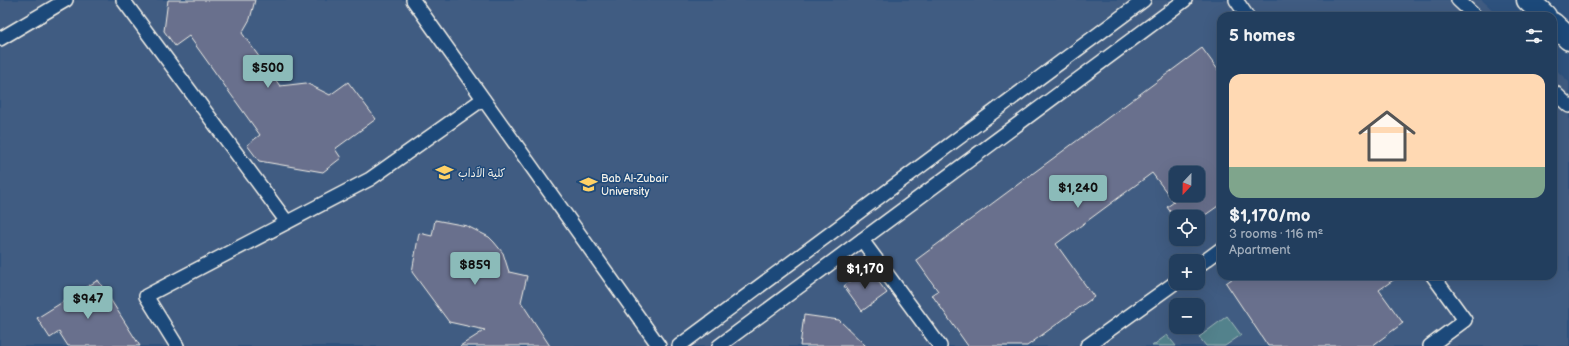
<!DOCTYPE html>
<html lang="en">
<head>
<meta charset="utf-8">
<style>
  :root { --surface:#223e5e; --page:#2a4564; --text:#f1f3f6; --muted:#a2aebc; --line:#3f5773; --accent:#8bbbb9 }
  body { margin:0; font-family:"Balsamiq Sans","Playpen Sans Arabic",sans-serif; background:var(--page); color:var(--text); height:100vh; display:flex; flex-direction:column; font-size:15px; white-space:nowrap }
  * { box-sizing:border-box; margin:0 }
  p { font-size:13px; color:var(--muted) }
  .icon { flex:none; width:22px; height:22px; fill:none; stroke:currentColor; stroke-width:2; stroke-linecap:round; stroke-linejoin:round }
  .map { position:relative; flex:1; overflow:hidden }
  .details { position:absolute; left:1217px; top:12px; width:340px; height:268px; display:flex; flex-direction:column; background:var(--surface); border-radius:12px; box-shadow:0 4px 16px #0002,0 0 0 1px var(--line) }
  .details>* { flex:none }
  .needle { width:26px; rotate:202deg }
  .buttons { position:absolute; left:1169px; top:166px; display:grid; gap:8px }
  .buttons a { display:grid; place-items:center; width:36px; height:36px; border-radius:8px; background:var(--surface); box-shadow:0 4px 16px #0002,0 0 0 1px var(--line); font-size:20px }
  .price { position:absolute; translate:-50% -34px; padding:0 9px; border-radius:4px; background:var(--accent); color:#111; font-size:13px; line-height:26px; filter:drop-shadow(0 1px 2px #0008) }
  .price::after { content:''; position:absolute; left:50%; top:24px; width:12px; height:9px; margin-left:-6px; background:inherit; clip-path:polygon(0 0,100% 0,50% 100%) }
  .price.active { background:#222; color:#fff }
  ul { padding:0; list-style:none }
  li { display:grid; align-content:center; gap:8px; height:212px; padding:0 12px }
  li+li { border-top:1px solid var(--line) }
  li span { display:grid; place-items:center; height:124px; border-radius:12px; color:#555 }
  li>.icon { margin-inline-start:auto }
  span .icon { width:72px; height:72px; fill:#fffc; stroke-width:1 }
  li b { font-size:17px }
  h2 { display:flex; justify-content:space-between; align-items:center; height:48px; padding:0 12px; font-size:17px }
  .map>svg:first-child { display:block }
</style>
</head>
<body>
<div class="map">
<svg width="1569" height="346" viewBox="0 0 1569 346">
  <rect width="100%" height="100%" fill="#2e527e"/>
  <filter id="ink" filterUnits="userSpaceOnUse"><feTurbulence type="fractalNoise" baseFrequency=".025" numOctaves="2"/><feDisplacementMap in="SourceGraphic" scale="8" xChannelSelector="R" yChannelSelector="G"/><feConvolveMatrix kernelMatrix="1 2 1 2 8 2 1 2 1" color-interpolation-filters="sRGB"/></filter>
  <g filter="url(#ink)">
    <path fill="#405b82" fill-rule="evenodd" d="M0 0H1482L1499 16H1221V276H1553V67L1569 82V346H0ZM1176 173H1198V195H1176ZM1176 217H1198V239H1176ZM1176 261H1198V283H1176ZM1176 305H1198V327H1176Z"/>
    <g fill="#52828c" stroke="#a3baba">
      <polygon points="1227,316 1241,335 1225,346 1206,346 1199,337"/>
      <polygon points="1167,335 1176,346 1152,346"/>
    </g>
    <g fill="#69708d" stroke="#f4f1e8" fill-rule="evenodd">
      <polygon points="168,0 255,0 250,19 242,33 280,86 306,83 330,95 348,82 376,119 335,149 341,158 323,172 259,161 247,145 260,135 189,36 175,46 164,31"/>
      <path d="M1202 48 1221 74V204L1198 220V217H1176V220L1167 207 1174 202 1152 173 1056 244 1094 297 1027 346H968L932 295 938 291 916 260ZM1176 173H1198V195H1176Z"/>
      <polygon points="435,220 467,226 489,237 494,242 503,253 509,272 527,276 521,302 550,346 460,346 485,330 449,322 412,272 419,233 432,236"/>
      <polygon points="868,268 887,293 862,311 844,286"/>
      <polygon points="1236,276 1399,276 1379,290 1403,323 1372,346 1268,346 1226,283"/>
      <polygon points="98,280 140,346 68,346 59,332 50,338 37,318"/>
      <polygon points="804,315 839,320 866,346 800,346"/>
    </g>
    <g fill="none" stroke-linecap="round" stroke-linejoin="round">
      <defs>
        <g id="lane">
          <polyline points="123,0 287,222"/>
          <polyline points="413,0 659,346"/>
          <polyline points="1236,0 1247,16"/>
          <polyline points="1458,0 1475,16"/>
          <polyline points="0,39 66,0"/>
          <polyline points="1553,91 1569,106"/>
          <polyline points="862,240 940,346"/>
          <polyline points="1198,266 1221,249"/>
          <polyline points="177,346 146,296 370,179 483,99"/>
          <polyline points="679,346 1144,0"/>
          <polyline points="719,346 1185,0"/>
          <polyline points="1087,346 1176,282"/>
          <polyline points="1430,346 1465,320 1433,276"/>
        </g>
        <g id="secondary">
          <polyline points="1528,0 1545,16"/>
          <polyline points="1553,24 1569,39"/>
        </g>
      </defs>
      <use href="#lane" stroke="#f4f1e8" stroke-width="16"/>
      <use href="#secondary" stroke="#f4f1e8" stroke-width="25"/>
      <use href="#lane" stroke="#1f4a7a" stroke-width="13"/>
      <use href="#secondary" stroke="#1f4a7a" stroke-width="22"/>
    </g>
  </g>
  <defs>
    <symbol id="university-bare" viewBox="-9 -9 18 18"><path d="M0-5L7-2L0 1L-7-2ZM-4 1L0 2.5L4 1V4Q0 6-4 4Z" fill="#ffd166" stroke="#1f4a7a" stroke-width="2.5" paint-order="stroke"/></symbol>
  </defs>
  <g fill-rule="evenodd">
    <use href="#university-bare" x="432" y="160" width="25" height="25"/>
    <use href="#university-bare" x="576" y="172" width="25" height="25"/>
  </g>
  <g text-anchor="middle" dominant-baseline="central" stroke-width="3" stroke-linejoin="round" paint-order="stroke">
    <g font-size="11" fill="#f4f1e8" stroke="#1f4a7a" text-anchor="start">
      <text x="458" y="173">كلية الآداب</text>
      <text x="601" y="178">Bab Al-Zubair<tspan x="601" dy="13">University</tspan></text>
    </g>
  </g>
</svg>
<div class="buttons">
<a><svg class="needle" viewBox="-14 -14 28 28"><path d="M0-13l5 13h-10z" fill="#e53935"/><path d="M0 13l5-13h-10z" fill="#a2aebc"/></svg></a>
<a><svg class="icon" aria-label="locate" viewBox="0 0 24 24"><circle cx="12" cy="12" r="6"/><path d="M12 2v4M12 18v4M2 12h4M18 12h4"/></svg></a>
<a>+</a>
<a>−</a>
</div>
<b class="price" style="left:268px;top:89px">$500</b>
<b class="price" style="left:1078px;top:209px">$1,240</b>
<b class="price" style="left:475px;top:286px">$859</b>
<b class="price active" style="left:865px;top:290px">$1,170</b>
<b class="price" style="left:88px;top:320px">$947</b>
<section class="details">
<h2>5 homes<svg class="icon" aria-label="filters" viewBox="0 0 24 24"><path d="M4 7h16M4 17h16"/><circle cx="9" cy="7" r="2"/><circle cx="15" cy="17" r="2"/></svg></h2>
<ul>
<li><span style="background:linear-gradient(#ffd9b3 75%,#7fa58c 0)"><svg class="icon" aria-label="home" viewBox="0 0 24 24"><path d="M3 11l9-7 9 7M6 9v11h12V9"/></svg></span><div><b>$1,170/mo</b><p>3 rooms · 116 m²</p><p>Apartment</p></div></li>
</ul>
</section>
</div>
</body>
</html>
